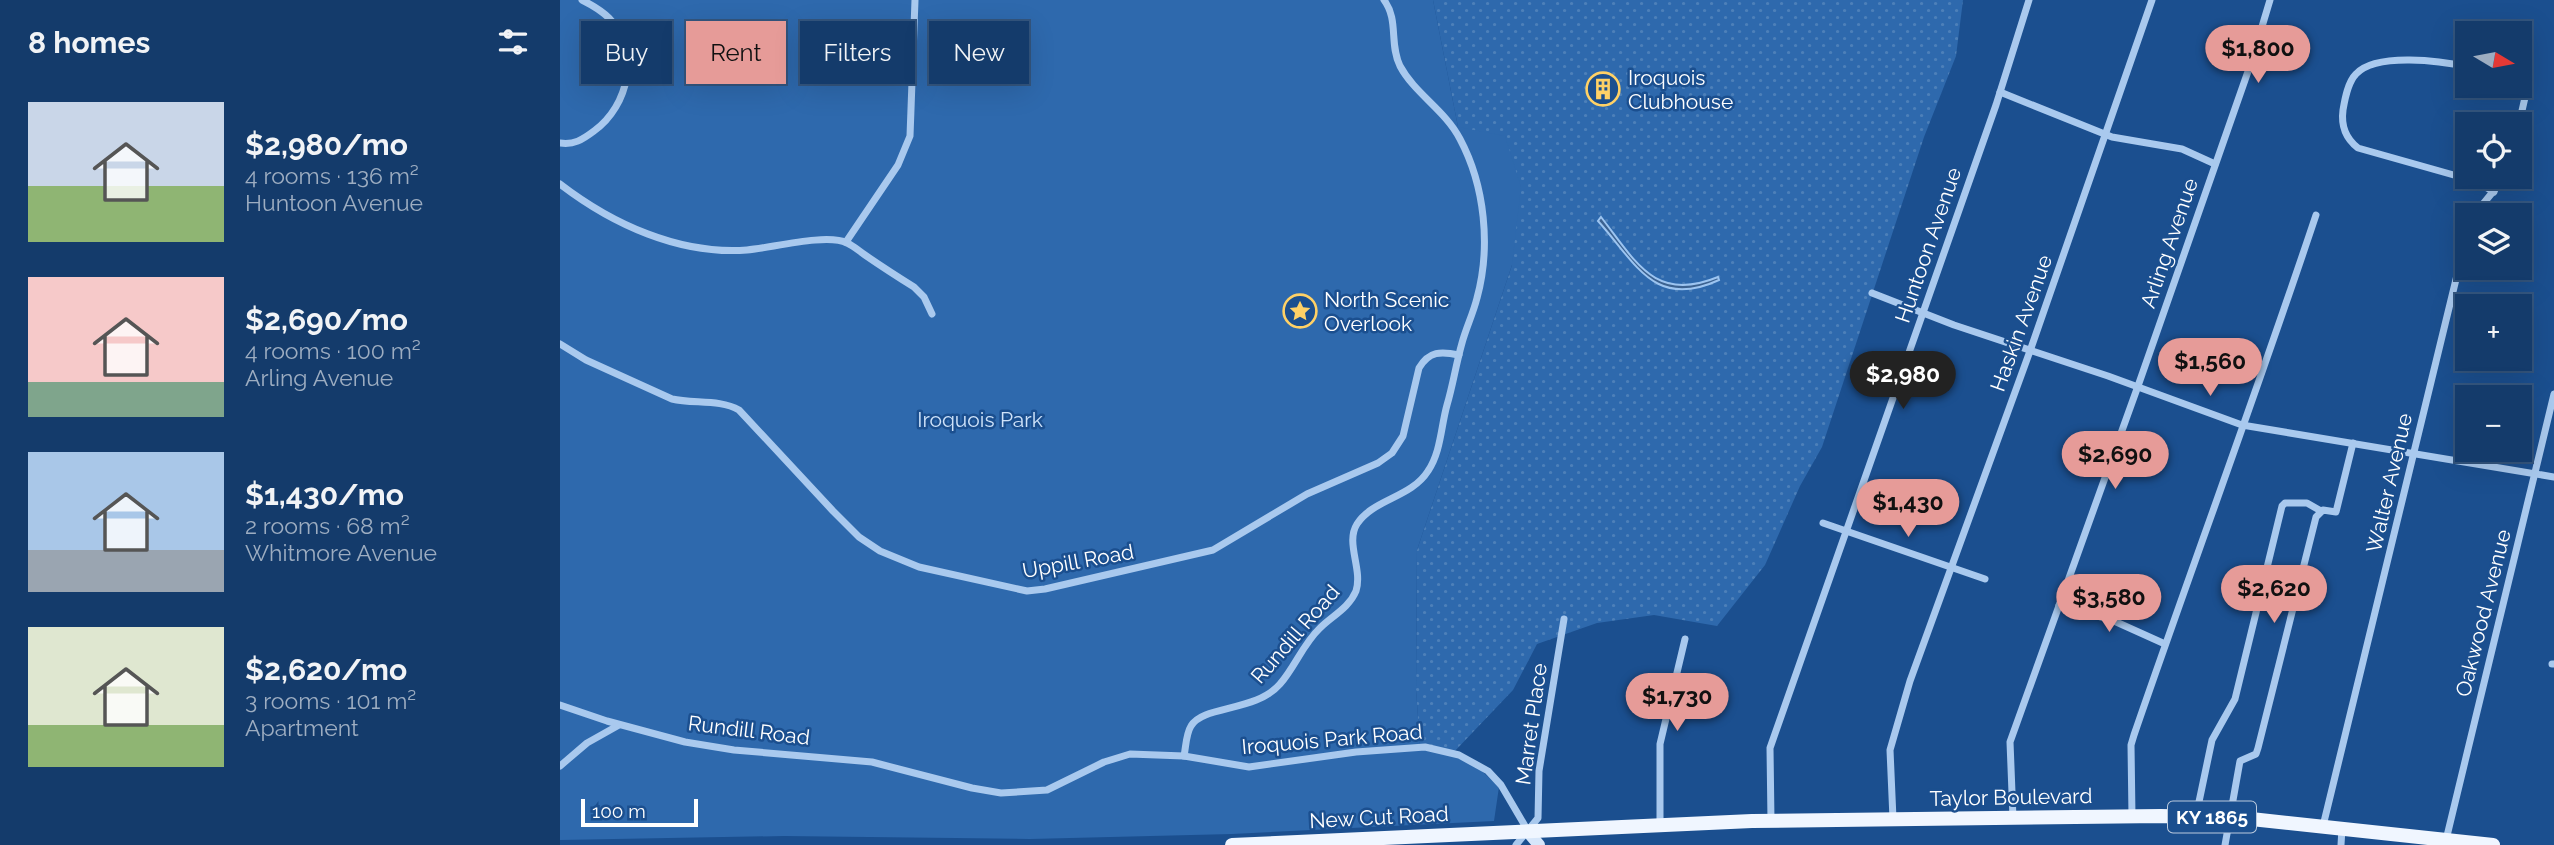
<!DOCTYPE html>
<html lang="en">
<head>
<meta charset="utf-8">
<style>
  :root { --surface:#143b6b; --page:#214673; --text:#f1f3f6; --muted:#9dadc1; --line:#33557e; --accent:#e69b98 }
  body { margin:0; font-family:Raleway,sans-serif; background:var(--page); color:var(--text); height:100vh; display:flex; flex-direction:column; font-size:26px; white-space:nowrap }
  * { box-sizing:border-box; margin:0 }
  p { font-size:23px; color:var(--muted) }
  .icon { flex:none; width:38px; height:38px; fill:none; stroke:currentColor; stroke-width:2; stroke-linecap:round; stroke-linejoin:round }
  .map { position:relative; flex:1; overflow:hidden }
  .details { display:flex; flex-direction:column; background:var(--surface); width:560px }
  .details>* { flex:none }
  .top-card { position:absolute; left:21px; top:21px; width:665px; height:63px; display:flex; gap:14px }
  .needle { width:46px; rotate:100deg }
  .fabs { position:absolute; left:1895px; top:21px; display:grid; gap:14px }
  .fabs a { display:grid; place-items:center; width:77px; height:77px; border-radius:0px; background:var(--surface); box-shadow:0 7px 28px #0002,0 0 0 2px var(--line); font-size:35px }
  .scale { position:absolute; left:21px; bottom:18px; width:117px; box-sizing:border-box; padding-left:7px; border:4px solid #fff; border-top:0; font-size:19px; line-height:24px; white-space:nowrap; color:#fff; -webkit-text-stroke:5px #1b4f8f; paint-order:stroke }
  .price { position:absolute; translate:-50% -60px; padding:0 16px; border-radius:24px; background:var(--accent); color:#111; font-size:23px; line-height:46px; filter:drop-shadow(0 2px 4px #0008) }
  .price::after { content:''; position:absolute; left:50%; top:42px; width:21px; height:16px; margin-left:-10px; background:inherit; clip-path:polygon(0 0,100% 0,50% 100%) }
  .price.selected { background:#222; color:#fff }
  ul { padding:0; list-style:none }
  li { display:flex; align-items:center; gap:21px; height:175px; padding:0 28px }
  li span { display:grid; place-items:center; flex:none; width:196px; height:140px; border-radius:0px; color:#555 }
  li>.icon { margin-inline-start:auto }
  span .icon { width:84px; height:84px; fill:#fffc; stroke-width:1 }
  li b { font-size:30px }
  h2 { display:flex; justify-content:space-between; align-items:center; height:84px; padding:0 28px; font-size:30px }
  .pill { padding:0 24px; border-radius:0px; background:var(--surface); box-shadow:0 7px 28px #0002,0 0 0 2px var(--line); font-size:24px; line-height:63px }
  .pill.selected { background:var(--accent); color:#111 }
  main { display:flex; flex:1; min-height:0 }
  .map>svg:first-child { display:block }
</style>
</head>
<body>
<main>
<section class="details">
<h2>8 homes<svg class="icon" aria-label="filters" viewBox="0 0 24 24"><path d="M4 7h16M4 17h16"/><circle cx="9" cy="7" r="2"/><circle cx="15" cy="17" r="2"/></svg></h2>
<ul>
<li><span style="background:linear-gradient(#c9d6e8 60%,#8fb573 0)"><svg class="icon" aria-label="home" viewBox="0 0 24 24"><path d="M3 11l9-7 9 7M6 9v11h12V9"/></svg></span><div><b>$2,980/mo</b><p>4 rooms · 136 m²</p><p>Huntoon Avenue</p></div></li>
<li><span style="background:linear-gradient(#f6c9c9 75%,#7fa58c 0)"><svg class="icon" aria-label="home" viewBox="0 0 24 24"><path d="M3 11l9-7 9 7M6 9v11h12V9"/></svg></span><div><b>$2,690/mo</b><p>4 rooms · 100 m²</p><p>Arling Avenue</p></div></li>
<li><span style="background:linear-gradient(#a9c7e8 70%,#9aa5b1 0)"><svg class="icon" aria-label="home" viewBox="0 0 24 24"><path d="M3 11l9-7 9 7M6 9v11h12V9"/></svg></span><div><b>$1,430/mo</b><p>2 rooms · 68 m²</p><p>Whitmore Avenue</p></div></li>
<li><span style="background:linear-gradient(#dfe7d0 70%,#8fb573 0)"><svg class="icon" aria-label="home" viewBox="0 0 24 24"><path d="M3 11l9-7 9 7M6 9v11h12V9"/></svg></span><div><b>$2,620/mo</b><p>3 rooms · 101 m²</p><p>Apartment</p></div></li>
</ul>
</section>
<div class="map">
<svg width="1994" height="845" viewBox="0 0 1994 845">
  <defs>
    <pattern id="grass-dots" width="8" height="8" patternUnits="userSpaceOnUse" patternTransform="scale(1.75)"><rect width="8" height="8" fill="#2e69ad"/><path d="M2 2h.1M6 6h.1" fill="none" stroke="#4d80b9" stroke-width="1.8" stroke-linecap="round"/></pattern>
  </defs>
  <rect width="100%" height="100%" fill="#1b4f8f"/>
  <polygon fill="url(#grass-dots)" points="873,0 1403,0 1396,56 1364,137 1262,447 1240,486 1205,565 1157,626 1094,615 1037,623 977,644 953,690 893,753 860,746 856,689 857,550 952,265 898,127"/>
  <polygon fill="#2e69ad" points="0,0 873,0 898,127 945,136 961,187 952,265 857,550 856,689 860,746 909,759 939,787 934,821 672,834 470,839 224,836 0,840"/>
  <path fill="#3c6290" stroke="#9cc4f0" stroke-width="2" d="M1041 217C1076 262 1095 303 1158 277L1159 280C1094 310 1076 263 1038 221Z"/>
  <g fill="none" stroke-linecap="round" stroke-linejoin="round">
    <g stroke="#a9c9ee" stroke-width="7">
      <path d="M1908 67C1882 61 1816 52 1796 74 1788 82 1785 98 1783 110 1781 125 1785 138 1798 148L1915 181 1934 192"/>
      <polyline points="1440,92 1552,137 1622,149 1655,164"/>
      <polyline points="1959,124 1966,93 1960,82"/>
      <path d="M0 143C14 145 22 140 34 131 69 106 81 50 49 18 41 10 32 5 22 0"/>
      <path d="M0 184C52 224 119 255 187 250 211 248 267 233 287 243 294 246 299 251 305 255 321 266 338 277 354 287L364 297 372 314"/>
      <polyline points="1914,215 1945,177"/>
      <polyline points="286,242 338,165 350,136 355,0"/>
      <polyline points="1312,293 1394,325 1548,376 1682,425 1994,477"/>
      <path d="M0 344 26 360 112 399C133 404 160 399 179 410L273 511 299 537 320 551 359 567 467 591 485 589 653 550 747 494 818 463 832 453 843 436 859 368C869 351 881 351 899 355"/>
      <polyline points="1263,523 1425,579"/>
      <polyline points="1499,605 1554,621 1605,644"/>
      <polyline points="1992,664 1994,664"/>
      <polyline points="0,705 47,721 125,742 174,750 312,762 412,788 441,793 487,790 544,762 570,754 624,756 689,767 796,752 865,747 899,755 928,771 941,785 968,831"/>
      <path d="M624 756C626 746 626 734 631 726 643 705 696 712 720 684 735 667 743 644 760 628 772 616 789 608 796 591 803 569 785 543 797 524 813 499 851 498 868 471 881 452 881 426 887 405 893 385 896 364 902 343 906 328 913 314 917 298 931 247 925 186 900 139 885 110 855 94 840 66 829 44 839 20 824 0"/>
      <polyline points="0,766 27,743 59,725"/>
      <path d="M1572 816 1571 745 1574 735C1634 561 1698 389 1756 215"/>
      <polyline points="1636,816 1652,740 1675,699 1722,506 1725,503 1747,503 1761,511"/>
      <polyline points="1453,818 1450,742 1578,386 1692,60 1710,0"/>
      <polyline points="1333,819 1330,750 1350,681 1470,351 1592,0"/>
      <polyline points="1211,820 1210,748 1436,105 1469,0"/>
      <polyline points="1100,825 1100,744 1125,639"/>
      <polyline points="1763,826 1908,230"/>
      <polyline points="1886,840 1994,394"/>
      <polyline points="956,845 978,818 979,771 1004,619"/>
      <polyline points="1665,845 1680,761 1696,754 1698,748 1756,517 1763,510 1776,512 1793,443"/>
      <polyline points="1781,845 1782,828"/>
    </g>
    <polyline stroke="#d6e6fa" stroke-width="12" points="968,832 979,845"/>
    <polyline stroke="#f0f6ff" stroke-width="14" points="672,845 1192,821 1601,816 1682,818 1933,845"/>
  </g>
  <defs>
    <symbol id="building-ring" viewBox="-11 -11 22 22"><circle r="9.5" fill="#1b4f8f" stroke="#ffd166" stroke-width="1.5"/><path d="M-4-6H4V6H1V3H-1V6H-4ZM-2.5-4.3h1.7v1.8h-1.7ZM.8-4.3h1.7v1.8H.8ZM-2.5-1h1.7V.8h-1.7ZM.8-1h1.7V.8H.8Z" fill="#ffd166"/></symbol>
    <symbol id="sight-ring" viewBox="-11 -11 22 22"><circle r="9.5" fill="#1b4f8f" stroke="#ffd166" stroke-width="1.5"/><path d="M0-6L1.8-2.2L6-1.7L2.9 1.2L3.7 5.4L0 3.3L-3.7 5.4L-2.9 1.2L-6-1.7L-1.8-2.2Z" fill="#ffd166"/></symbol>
  </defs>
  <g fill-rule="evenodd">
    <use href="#building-ring" x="1024" y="70" width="38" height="38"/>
    <use href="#sight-ring" x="721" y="292" width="38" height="38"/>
  </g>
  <g text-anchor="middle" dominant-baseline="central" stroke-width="5" stroke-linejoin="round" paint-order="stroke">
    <rect fill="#1b4f8f" stroke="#bbcadd" stroke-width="2" x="1608" y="801.5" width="88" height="31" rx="5"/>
    <g font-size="19" font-weight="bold" fill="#fff">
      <text x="1652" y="817">KY 1865</text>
    </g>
    <g font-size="21" fill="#fff" stroke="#1b4f8f" text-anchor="start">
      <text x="1068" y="77">Iroquois<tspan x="1068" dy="24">Clubhouse</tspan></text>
      <text x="764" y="299">North Scenic<tspan x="764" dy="24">Overlook</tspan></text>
    </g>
    <g font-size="21" fill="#fff" stroke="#1b4f8f">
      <text transform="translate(1609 243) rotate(-71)">Arling Avenue</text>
      <text transform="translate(1368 245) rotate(-71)">Huntoon Avenue</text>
      <text transform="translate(1461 323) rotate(-70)">Haskin Avenue</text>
      <text transform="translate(1829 483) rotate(-77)">Walter Avenue</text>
      <text transform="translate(518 561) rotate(-10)">Uppill Road</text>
      <text transform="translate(1923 613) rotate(-76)">Oakwood Avenue</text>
      <text transform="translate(735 634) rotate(-49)">Rundill Road</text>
      <text transform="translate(971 724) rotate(-82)">Marret Place</text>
      <text transform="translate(189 730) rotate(7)">Rundill Road</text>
      <text transform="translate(772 739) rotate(-5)">Iroquois Park Road</text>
      <text transform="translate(1451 797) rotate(-1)">Taylor Boulevard</text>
      <text transform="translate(819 817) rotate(-3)">New Cut Road</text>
    </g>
    <g font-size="21" fill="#cfe3fa" stroke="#1b4f8f">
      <text x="420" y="419">Iroquois Park</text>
    </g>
  </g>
</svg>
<div class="fabs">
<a><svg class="needle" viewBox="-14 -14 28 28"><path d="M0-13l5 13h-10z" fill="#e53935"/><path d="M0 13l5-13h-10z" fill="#9dadc1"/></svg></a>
<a><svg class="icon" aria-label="locate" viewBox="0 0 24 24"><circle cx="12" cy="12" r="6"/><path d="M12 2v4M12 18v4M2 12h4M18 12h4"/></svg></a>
<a><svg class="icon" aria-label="layers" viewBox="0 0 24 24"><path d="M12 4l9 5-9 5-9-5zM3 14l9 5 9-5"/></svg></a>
<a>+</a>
<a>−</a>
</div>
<div class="scale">100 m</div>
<b class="price" style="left:1698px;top:85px">$1,800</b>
<b class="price" style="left:1650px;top:398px">$1,560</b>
<b class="price selected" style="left:1343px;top:411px">$2,980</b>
<b class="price" style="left:1555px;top:491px">$2,690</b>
<b class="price" style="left:1348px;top:539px">$1,430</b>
<b class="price" style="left:1714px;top:625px">$2,620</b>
<b class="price" style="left:1549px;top:634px">$3,580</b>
<b class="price" style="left:1117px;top:733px">$1,730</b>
<div class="top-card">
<a class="pill">Buy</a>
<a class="pill selected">Rent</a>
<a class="pill">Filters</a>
<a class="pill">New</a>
</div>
</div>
</main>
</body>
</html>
